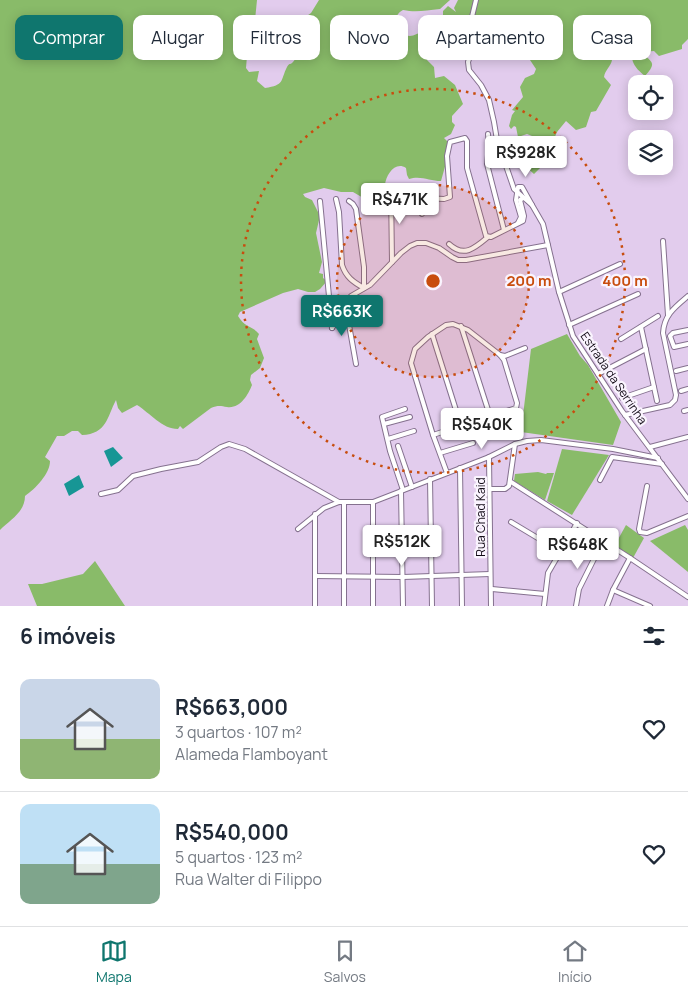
<!DOCTYPE html>
<html lang="pt">
<head>
<meta charset="utf-8">
<style>
  :root { --surface:#fff; --page:#f2f2f3; --text:#1f2937; --muted:#747a83; --line:#e0e1e3; --accent:#0f766e }
  body { margin:0; font-family:Manrope,sans-serif; background:var(--page); color:var(--text); height:100vh; display:flex; flex-direction:column; font-size:19px; white-space:nowrap }
  * { box-sizing:border-box; margin:0 }
  p { font-size:16px; color:var(--muted) }
  .icon { flex:none; width:28px; height:28px; fill:none; stroke:currentColor; stroke-width:2; stroke-linecap:round; stroke-linejoin:round }
  .map { position:relative; height:606px; overflow:hidden }
  .sheet { display:flex; flex-direction:column; background:var(--surface); flex:1 }
  .sheet>* { flex:none }
  .top-card { position:absolute; left:15px; top:15px; width:659px; height:45px; display:flex; gap:10px }
  .tools { position:absolute; left:628px; top:75px; display:grid; gap:10px }
  .tools a { display:grid; place-items:center; width:45px; height:45px; border-radius:10px; background:var(--surface); box-shadow:0 2px 12px #0003; font-size:25px }
  .price { position:absolute; translate:-50% -42px; padding:0 11px; border-radius:5px; background:#fff; color:#222; font-size:16px; line-height:32px; filter:drop-shadow(0 1px 2px #0008) }
  .price::after { content:''; position:absolute; left:50%; top:30px; width:15px; height:11px; margin-left:-8px; background:inherit; clip-path:polygon(0 0,100% 0,50% 100%) }
  .price.current { background:var(--accent); color:#fff }
  ul { padding:0; list-style:none }
  li { display:flex; align-items:center; gap:15px; height:125px; padding:0 20px }
  li+li { border-top:1px solid var(--line) }
  li span { display:grid; place-items:center; flex:none; width:140px; height:100px; border-radius:10px; color:#555 }
  li>.icon { margin-inline-start:auto }
  span .icon { width:60px; height:60px; fill:#fffc; stroke-width:1 }
  li b { font-size:21px }
  h2 { display:flex; justify-content:space-between; align-items:center; height:60px; padding:0 20px; font-size:21px }
  .tag { padding:0 18px; border-radius:10px; background:var(--surface); box-shadow:0 2px 12px #0003; font-size:18px; line-height:45px }
  .tag.current { background:var(--accent); color:#fff }
  .dock { display:flex; justify-content:space-around; align-items:center; height:70px; border-top:1px solid var(--line); background:var(--surface); font-size:14px; color:var(--muted) }
  .dock a { display:grid; justify-items:center; gap:2px }
  .dock .current { color:var(--accent) }
  .map>svg:first-child { display:block }
</style>
</head>
<body>
<div class="map">
<svg width="688" height="606" viewBox="0 0 688 606">
  <rect width="100%" height="100%" fill="#e2cced"/>
  <g fill="#89bb69">
    <path d="M0 0H257L255 20 248 30 253 41 247 56 246 68 249 72 259 71 257 81 265 88C285 85 280 81 287 67 290 62 289 66 293 62 297 58 299 49 303 44L302 27 304 18 311 13 319 0H450L440 9C426 10 417 13 403 10 392 15 395 31 406 35 412 38 417 33 422 32 426 32 430 33 434 33L421 29 424 20 443 22V11L448 6 456 12 454 8 458 0H688V39L682 45V49L659 56 654 51 641 52C651 62 658 62 645 76 638 70 631 64 632 54L625 46 614 49H607V52L612 60C611 66 605 70 604 77L611 85 596 111 591 112 586 127 576 130 566 121 557 132 554 139 548 138 541 144 540 148 546 162 534 174 521 162C525 152 537 147 532 136L527 134 518 137 516 127 514 126 511 129 509 126 512 115 515 111 512 110 523 97 520 87 525 78 534 74 536 69 528 57V48H513L504 45H498L484 51C468 45 476 26 463 19 468 26 472 35 471 45L451 48 449 43 447 46 440 48 434 46 427 60 434 67 435 78 444 76 455 85 463 104 452 116V122L455 125 451 134 444 138 448 142 446 163 441 181C430 181 420 175 409 179L407 175 406 168C395 161 386 175 385 185L373 192 370 197 365 199 353 192H341L324 188 303 194 305 197 312 200 320 216 316 233 322 262 319 273 323 274V278L327 281 320 289 315 292H308L298 289 283 293 240 312 238 316C245 328 253 326 259 334L257 339 264 358 260 368 251 375 250 380 252 385C248 395 240 409 227 407 221 406 218 405 211 408L183 429 180 426 178 429C162 429 150 413 137 405L122 413 118 408 116 400C107 417 107 434 82 435L78 431H72L64 436H57L45 457 50 461C50 474 35 489 25 496 25 512 10 520 0 530Z"/>
    <polygon points="567,334 580,356 588,365 621,422 613,445 521,432 531,349"/>
    <polygon points="562,449 609,455 572,515 547,501"/>
    <polygon points="538,472 546,474 547,473 554,473 545,500 514,481 515,474"/>
    <polygon points="626,525 644,538 633,558 615,545"/>
    <polygon points="685,525 688,530 688,572 650,541"/>
    <polygon points="95,561 125,606 37,606 28,584 42,584 83,574"/>
  </g>
  <g fill="#179695">
    <polygon points="113,447 123,458 111,467 104,451"/>
    <polygon points="79,475 84,487 69,496 64,484"/>
  </g>
  <g fill="none" stroke-linecap="round" stroke-linejoin="round">
    <defs>
      <g id="minor">
        <polyline points="476,0 470,25 474,44 468,62 469,70 481,85 489,100 494,122 497,140 514,189 532,205 543,224 559,292 573,336 622,411 688,499"/>
        <polyline points="488,134 489,146 487,164 504,230"/>
        <polyline points="391,188 392,262"/>
        <polyline points="425,198 444,199 450,197 447,156 450,142 465,138 467,141 467,168 486,236 491,237 523,221 524,216 520,200 523,198"/>
        <path d="M336 199 339 212 342 265C346 277 353 282 364 288V267L356 209 353 204 349 201"/>
        <polyline points="320,201 332,328"/>
        <polyline points="422,214 427,188"/>
        <polyline points="518,223 521,217 516,200 518,187 522,187 532,205"/>
        <polyline points="663,241 668,315"/>
        <path d="M449 244C464 258 475 248 488 237"/>
        <polyline points="559,292 620,264"/>
        <polyline points="346,308 356,364"/>
        <polyline points="569,325 638,294"/>
        <polyline points="461,326 490,416"/>
        <polyline points="641,327 657,401"/>
        <polyline points="332,328 346,308 351,296 370,285 401,253 410,246 417,243 426,243 439,248 452,257 458,260 466,260 548,245"/>
        <polyline points="688,330 673,333 670,336 674,347 688,344"/>
        <polyline points="432,334 461,426"/>
        <polyline points="621,339 658,316"/>
        <polyline points="676,371 688,368"/>
        <polyline points="598,374 646,349"/>
        <polyline points="681,391 688,389"/>
        <polyline points="622,398 654,387"/>
        <polyline points="684,411 688,410"/>
        <path d="M625 415 670 405 675 400 676 395 663 333C664 315 675 307 688 296"/>
        <polyline points="384,424 410,417"/>
        <polyline points="433,435 516,408 517,403 504,360 500,355"/>
        <polyline points="388,439 414,431"/>
        <polyline points="398,446 412,487"/>
        <polyline points="650,447 688,437"/>
        <polyline points="440,453 473,443"/>
        <polyline points="489,457 491,606"/>
        <polyline points="460,468 462,606"/>
        <polyline points="447,473 433,435 411,363 415,349 428,337 446,325 453,324 468,330 500,355 505,356 525,348"/>
        <polyline points="430,479 432,606"/>
        <polyline points="600,480 612,457 662,464"/>
        <polyline points="511,482 630,558 688,597"/>
        <polyline points="647,486 639,529 640,532 647,533 688,516"/>
        <polyline points="490,489 505,489 509,486 515,444"/>
        <polyline points="403,490 390,451 382,417 405,409"/>
        <polyline points="401,491 403,606"/>
        <polyline points="101,494 118,490 133,476 161,469 198,462 221,447 229,444 245,449 339,502"/>
        <polyline points="511,522 561,552"/>
        <polyline points="298,529 324,508 339,502 373,502 489,457 515,444 527,441 541,440 613,449 658,458"/>
        <polyline points="315,576 403,577 490,574"/>
        <polyline points="492,589 545,594"/>
        <polyline points="613,590 650,606"/>
        <polyline points="315,606 315,514"/>
        <polyline points="344,606 344,502"/>
        <polyline points="373,606 373,502"/>
        <polyline points="544,606 548,573 577,523"/>
        <polyline points="576,606 579,589 603,541"/>
        <polyline points="607,606 613,590 630,558"/>
      </g>
    </defs>
    <use href="#minor" stroke="#85718f" stroke-width="6"/>
    <use href="#minor" stroke="#fff" stroke-width="4"/>
  </g>
  <circle cx="433" cy="281" r="96" fill="#c84d0e" fill-opacity=".12"/>
  <g fill="none" stroke="#c84d0e" stroke-width="2.5" stroke-dasharray="2.5 5">
    <circle cx="433" cy="281" r="96"/>
    <circle cx="433" cy="281" r="192"/>
  </g>
  <g text-anchor="middle" dominant-baseline="central" stroke-width="4.5" stroke-linejoin="round" paint-order="stroke">
    <g font-size="12" fill="#130c17" stroke="#faf4fe">
      <text transform="translate(614 378) rotate(56)">Estrada da Serrinha</text>
      <text transform="translate(480 517) rotate(-90)">Rua Chad Kaid</text>
    </g>
  </g>
  <circle cx="433" cy="281" r="8" fill="#c84d0e" stroke="#faf4fe" stroke-width="2.5"/>
  <g font-size="15" text-anchor="middle" font-weight="bold" fill="#c84d0e" stroke="#faf4fe" stroke-width="4.5" stroke-linejoin="round" paint-order="stroke">
    <text x="529" y="286">200 m</text>
    <text x="625" y="286">400 m</text>
  </g>
</svg>
<div class="tools">
<a><svg class="icon" aria-label="locate" viewBox="0 0 24 24"><circle cx="12" cy="12" r="6"/><path d="M12 2v4M12 18v4M2 12h4M18 12h4"/></svg></a>
<a><svg class="icon" aria-label="layers" viewBox="0 0 24 24"><path d="M12 4l9 5-9 5-9-5zM3 14l9 5 9-5"/></svg></a>
</div>
<b class="price" style="left:526px;top:178px">R$928K</b>
<b class="price" style="left:400px;top:225px">R$471K</b>
<b class="price current" style="left:342px;top:337px">R$663K</b>
<b class="price" style="left:482px;top:450px">R$540K</b>
<b class="price" style="left:402px;top:567px">R$512K</b>
<b class="price" style="left:578px;top:570px">R$648K</b>
<div class="top-card">
<a class="tag current">Comprar</a>
<a class="tag">Alugar</a>
<a class="tag">Filtros</a>
<a class="tag">Novo</a>
<a class="tag">Apartamento</a>
<a class="tag">Casa</a>
</div>
</div>
<section class="sheet">
<h2>6 imóveis<svg class="icon" aria-label="filters" viewBox="0 0 24 24"><path d="M4 7h16M4 17h16"/><circle cx="9" cy="7" r="2"/><circle cx="15" cy="17" r="2"/></svg></h2>
<ul>
<li><span style="background:linear-gradient(#c9d6e8 60%,#8fb573 0)"><svg class="icon" aria-label="home" viewBox="0 0 24 24"><path d="M3 11l9-7 9 7M6 9v11h12V9"/></svg></span><div><b>R$663,000</b><p>3 quartos · 107 m²</p><p>Alameda Flamboyant</p></div><svg class="icon" aria-label="heart" viewBox="0 0 24 24"><path d="M12 20l-8-8c-3-5 5-10 8-4 3-6 11-1 8 4z"/></svg></li>
<li><span style="background:linear-gradient(#bfe0f5 60%,#7fa58c 0)"><svg class="icon" aria-label="home" viewBox="0 0 24 24"><path d="M3 11l9-7 9 7M6 9v11h12V9"/></svg></span><div><b>R$540,000</b><p>5 quartos · 123 m²</p><p>Rua Walter di Filippo</p></div><svg class="icon" aria-label="heart" viewBox="0 0 24 24"><path d="M12 20l-8-8c-3-5 5-10 8-4 3-6 11-1 8 4z"/></svg></li>
</ul>
</section>
<nav class="dock">
<a class="current"><svg class="icon" aria-label="map" viewBox="0 0 24 24"><path d="M3 6l6-2 6 2 6-2v14l-6 2-6-2-6 2zM9 4v14M15 6v14"/></svg>Mapa</a>
<a><svg class="icon" aria-label="saved" viewBox="0 0 24 24"><path d="M7 4h10v16l-5-4-5 4z"/></svg>Salvos</a>
<a><svg class="icon" aria-label="home" viewBox="0 0 24 24"><path d="M3 11l9-7 9 7M6 9v11h12V9"/></svg>Início</a>
</nav>
</body>
</html>
